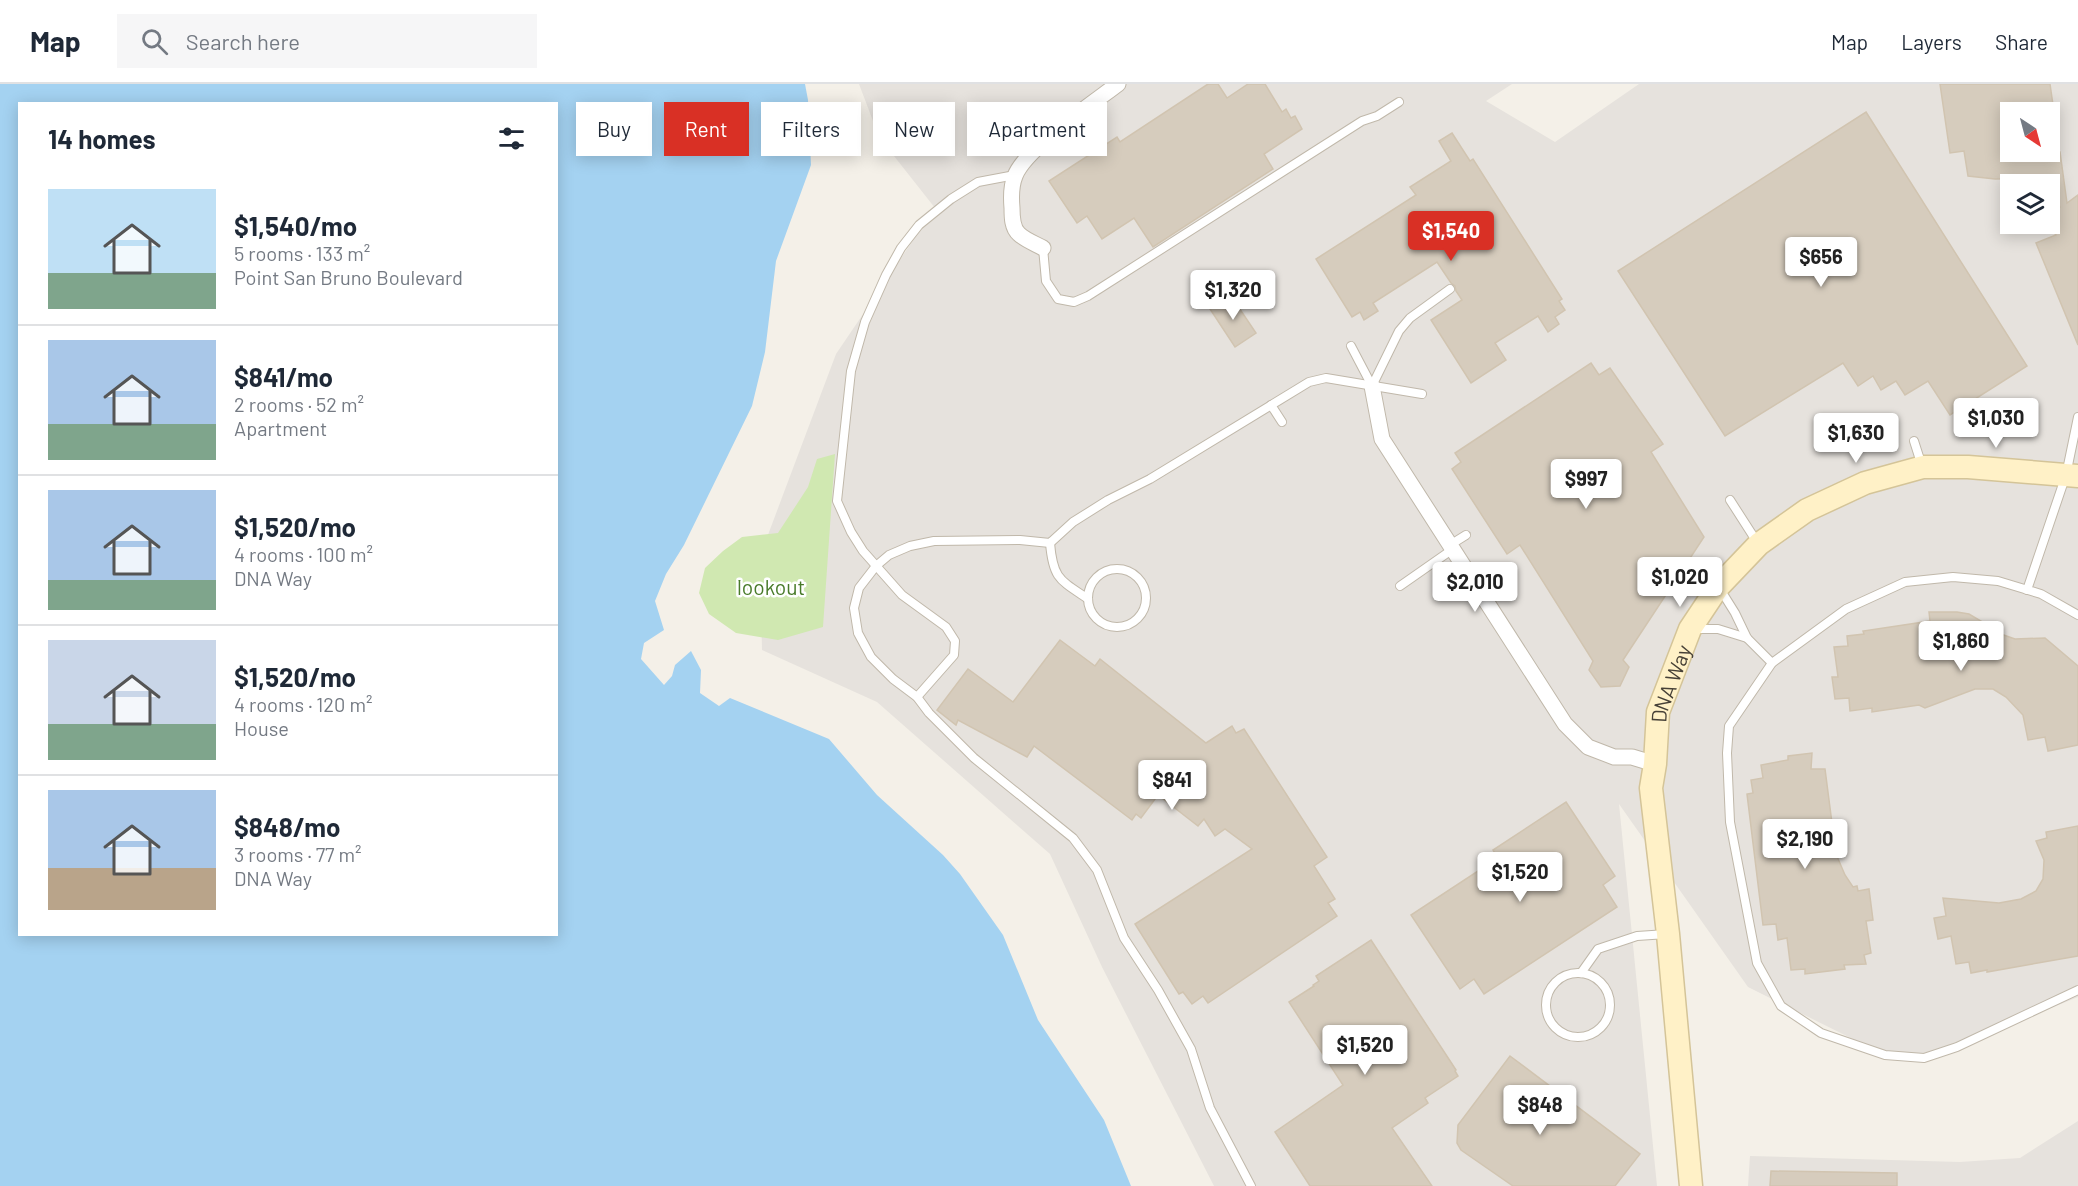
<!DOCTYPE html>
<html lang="en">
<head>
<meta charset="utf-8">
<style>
  :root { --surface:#fff; --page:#f6f6f7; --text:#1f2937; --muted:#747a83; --line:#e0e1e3; --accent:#d93025 }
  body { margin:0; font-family:Barlow,sans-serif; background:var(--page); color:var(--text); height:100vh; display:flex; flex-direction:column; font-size:22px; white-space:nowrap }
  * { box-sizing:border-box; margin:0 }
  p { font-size:20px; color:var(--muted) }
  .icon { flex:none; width:33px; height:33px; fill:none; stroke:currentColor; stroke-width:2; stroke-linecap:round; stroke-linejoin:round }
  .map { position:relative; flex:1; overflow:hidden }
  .details { position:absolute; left:18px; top:18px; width:540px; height:834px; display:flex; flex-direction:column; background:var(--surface); border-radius:0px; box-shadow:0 3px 15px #0003 }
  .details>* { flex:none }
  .hud { position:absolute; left:576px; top:18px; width:570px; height:54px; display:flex; gap:12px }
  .needle { width:39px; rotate:144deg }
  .buttons { position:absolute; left:2000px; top:18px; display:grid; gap:12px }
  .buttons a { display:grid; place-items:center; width:60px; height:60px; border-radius:0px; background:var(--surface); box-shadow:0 3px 15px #0003; font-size:30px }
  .price { position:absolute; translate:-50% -51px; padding:0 14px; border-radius:6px; background:#fff; color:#222; font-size:20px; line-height:39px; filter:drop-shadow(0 2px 3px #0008) }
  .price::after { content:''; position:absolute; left:50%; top:36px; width:18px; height:14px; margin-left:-9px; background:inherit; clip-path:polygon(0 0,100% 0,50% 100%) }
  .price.current { background:var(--accent); color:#fff }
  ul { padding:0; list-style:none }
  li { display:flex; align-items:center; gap:18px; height:150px; padding:0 30px }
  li+li { border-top:2px solid var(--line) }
  li span { display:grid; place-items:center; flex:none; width:168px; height:120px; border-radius:0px; color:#555 }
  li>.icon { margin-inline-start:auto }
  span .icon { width:72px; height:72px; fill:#fffc; stroke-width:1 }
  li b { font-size:26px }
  h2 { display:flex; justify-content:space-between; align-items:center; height:72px; padding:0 30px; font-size:26px }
  .tag { padding:0 21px; border-radius:0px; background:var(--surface); box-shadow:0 3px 15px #0003; font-size:21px; line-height:54px }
  .tag.current { background:var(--accent); color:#fff }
  header { display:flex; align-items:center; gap:36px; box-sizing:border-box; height:84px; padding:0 30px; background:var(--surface); border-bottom:2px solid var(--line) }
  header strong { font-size:28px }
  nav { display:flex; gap:33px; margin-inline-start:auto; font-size:21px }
  .search { width:420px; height:54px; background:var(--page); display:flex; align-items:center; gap:15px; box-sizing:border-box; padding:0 21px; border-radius:0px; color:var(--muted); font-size:22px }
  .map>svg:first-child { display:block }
</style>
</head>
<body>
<header>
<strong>Map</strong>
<div class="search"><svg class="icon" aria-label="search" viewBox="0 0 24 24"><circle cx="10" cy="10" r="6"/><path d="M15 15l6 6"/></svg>Search here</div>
<nav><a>Map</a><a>Layers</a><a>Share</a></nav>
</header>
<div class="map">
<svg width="2078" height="1102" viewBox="0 0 2078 1102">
  <rect width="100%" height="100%" fill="#f4f0e8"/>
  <g fill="#e6e2dd" fill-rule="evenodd">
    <path d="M859 0H1512L1486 17 1555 58 1639 0H2078V913L1943 968 1885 971 1748 903 1619 720 1657 1102H1214L1102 883 1050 770 877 618 762 566 760 472 836 270 935 124 879 53ZM2010 28H2049V68H2010ZM2010 100H2049V140H2010Z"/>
    <polygon points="2078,1037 2078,1102 1748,1102 1750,1072 1960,1078 2020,1074"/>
  </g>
  <polygon fill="#d0e8b1" points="835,370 823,543 778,556 736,549 709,530 699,509 705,484 723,467 742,453 778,449 808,403 817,375"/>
  <path fill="#a4d2f1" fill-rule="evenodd" d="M0 0H805L808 16 811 81 776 177 765 268 752 322 684 461 666 490 655 517 664 546 644 559 641 575 664 601 672 592 675 581 691 567 701 586 700 609 719 622 730 614 829 655 877 711 943 771 960 790 1003 851 1038 936 1104 1036 1131 1102H0ZM20 20H556V850H20Z"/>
  <g fill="#d6ccbd" stroke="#d1c4b0" stroke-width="1.5">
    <polygon points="1208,0 1218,0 1227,14 1248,0 1265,0 1282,28 1286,25 1291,34 1295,32 1302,45 1264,70 1273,85 1153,163 1134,134 1102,155 1087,132 1077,139 1049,97 1117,53 1120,58"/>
    <polygon points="1940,0 2050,0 2054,28 2010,28 2010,68 2060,68 2067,119 2078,111 2078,261 2036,159 2056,151 2049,141 2049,130 2060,123 2049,108 2049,100 2044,100 2040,94 1995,95 1968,92 1964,67 1950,69"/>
    <polygon points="1866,28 2027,282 1950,331 1928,297 1905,311 1896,297 1881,306 1873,292 1858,302 1843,279 1725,352 1618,187"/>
    <polygon points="1452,49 1470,77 1473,75 1562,215 1559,217 1565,226 1555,233 1559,240 1548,248 1538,232 1495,259 1506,276 1471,299 1431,236 1462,216 1456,207 1455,202 1451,199 1437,178 1373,219 1378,227 1364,236 1360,228 1352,233 1316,175 1416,111 1410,103 1451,77 1439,57"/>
    <polygon points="1231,212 1256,249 1235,263 1210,225"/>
    <polygon points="1591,279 1599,291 1610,284 1663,360 1651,368 1704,453 1623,576 1629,583 1620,602 1601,603 1589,586 1593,577 1520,461 1507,470 1452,385 1461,378 1455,369"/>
    <polygon points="1929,528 1957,528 1969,530 1981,537 1995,548 2015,555 2045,554 2078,582 2078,661 2048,667 2045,653 2028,656 2023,631 2006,613 1993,605 1975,605 1925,624 1919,621 1872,628 1872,624 1850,627 1849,614 1835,615 1832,593 1838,593 1834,563 1848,562 1847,552 1864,550 1863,547 1930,537"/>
    <polygon points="1060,556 1095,582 1100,575 1206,659 1232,642 1236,649 1244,645 1327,773 1314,782 1335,815 1328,819 1337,832 1208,919 1203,912 1192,920 1183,908 1179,910 1135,840 1252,765 1225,745 1215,752 1204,735 1198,742 1158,711 1141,734 1136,730 1132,736 1034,662 1027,673 958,636 956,641 937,626 968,585 1013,618"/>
    <polygon points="1812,669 1811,685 1825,685 1836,770 1845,791 1853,803 1857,802 1858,807 1869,805 1873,836 1866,837 1871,869 1864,871 1866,880 1844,881 1845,885 1805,890 1805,885 1791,886 1787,854 1778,856 1776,840 1763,841 1747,710 1753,709 1751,696 1763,694 1761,681 1788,676 1788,672"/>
    <polygon points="1566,718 1615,792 1603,801 1617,823 1484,910 1474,895 1460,905 1411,831 1498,774 1493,766"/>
    <polygon points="2078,742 2078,872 1987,888 1987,886 1971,889 1969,878 1956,880 1951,852 1938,855 1934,834 1946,832 1943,814 1999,819 2021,815 2036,807 2043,795 2044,776 2036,757 2047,754 2046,748"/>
    <polygon points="1371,856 1456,986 1455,987 1458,992 1425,1014 1428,1019 1392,1044 1432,1102 1310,1102 1275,1048 1343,1001 1289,918 1314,902 1313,901 1319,897 1316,892"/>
    <polygon points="1510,972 1640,1070 1615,1102 1513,1102 1461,1066 1457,1059 1458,1041"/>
    <polygon points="1771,1087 1897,1089 1897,1102 1770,1102"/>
  </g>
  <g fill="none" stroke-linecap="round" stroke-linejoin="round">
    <defs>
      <g id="lane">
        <polyline points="1043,164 1046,197 1058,215 1074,218 1088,212 1362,37 1377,32 1399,18"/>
        <polyline points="1351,262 1372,302"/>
        <polyline points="1372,302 1399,247 1410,234 1450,205"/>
        <polyline points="1271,321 1282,338"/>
        <polyline points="1914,357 1922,382"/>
        <polyline points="1730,416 1757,458"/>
        <path d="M1050 459C1053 495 1060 496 1088 515"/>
        <polyline points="1450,461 1466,451"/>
        <circle cx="1117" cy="514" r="29"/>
        <polyline points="1400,502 1453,465"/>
        <polyline points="1720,505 1735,529 1747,554 1772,579"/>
        <polyline points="2027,506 2066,391 2078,333"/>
        <polyline points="2078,531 2041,510 1998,497 1953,493 1905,498 1846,525 1772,579 1729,642 1727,669 1730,738 1757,879 1781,922 1821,949 1885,971 1924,974 1957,963 2078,906"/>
        <polyline points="1695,545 1718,545 1747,554"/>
        <polyline points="917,613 954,571 955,557 946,543 902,511 863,467 851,448 837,417 851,287 865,238 886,191 901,164 919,141 951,115 978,98 1015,91"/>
        <polyline points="1581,889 1598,865 1637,852 1667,850"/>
        <circle cx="1578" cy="921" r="32"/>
        <polyline points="1251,1102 1210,1024 1191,965 1158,906 1124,854 1097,786 1073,754 974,674 929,629 917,613 893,595 871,573 858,549 854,524 859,504 876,482 889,471 910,462 934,457 1020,456 1050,459 1073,438 1108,416 1150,395 1309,298 1326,294 1422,310"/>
      </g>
      <g id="street">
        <path d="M1043 164C1036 160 1025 156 1019 150 1012 144 1012 133 1012 124 1011 113 1011 102 1015 92 1025 65 1093 19 1118 0"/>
        <polyline points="1372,302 1382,355 1565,640 1588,663 1614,673 1632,673 1655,680"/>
      </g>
      <g id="secondary">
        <path id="s1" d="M1691 1102 1668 850 1651 704 1655 680 1658 628 1690 545 1718 503 1759 460 1807 426 1865 399 1923 383H1968L2078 392"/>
      </g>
    </defs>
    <use href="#lane" stroke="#c0b8aa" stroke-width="10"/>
    <use href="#street" stroke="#c0b8aa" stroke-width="17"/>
    <use href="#secondary" stroke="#d4c498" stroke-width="25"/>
    <use href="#lane" stroke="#fff" stroke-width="8"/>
    <use href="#street" stroke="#fff" stroke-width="15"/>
    <use href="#secondary" stroke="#fff1c7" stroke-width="22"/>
  </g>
  <g text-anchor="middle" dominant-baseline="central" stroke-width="5" stroke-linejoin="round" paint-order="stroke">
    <g font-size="21" fill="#487a29" stroke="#fff">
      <text x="771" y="502">lookout</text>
    </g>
    <g font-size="21" fill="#474137" stroke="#fff">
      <text stroke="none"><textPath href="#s1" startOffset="507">DNA Way</textPath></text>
    </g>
  </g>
</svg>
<div class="buttons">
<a><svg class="needle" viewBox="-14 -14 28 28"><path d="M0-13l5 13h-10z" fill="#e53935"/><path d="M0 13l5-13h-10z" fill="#747a83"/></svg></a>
<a><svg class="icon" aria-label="layers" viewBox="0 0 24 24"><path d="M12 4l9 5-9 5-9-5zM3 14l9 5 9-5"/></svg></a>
</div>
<b class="price current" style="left:1451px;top:178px">$1,540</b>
<b class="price" style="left:1821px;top:204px">$656</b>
<b class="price" style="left:1233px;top:237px">$1,320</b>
<b class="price" style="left:1996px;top:365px">$1,030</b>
<b class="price" style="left:1856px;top:380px">$1,630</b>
<b class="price" style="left:1586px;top:426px">$997</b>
<b class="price" style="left:1680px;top:524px">$1,020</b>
<b class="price" style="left:1475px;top:529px">$2,010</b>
<b class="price" style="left:1961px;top:588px">$1,860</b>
<b class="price" style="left:1172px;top:727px">$841</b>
<b class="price" style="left:1805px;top:786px">$2,190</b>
<b class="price" style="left:1520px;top:819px">$1,520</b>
<b class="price" style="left:1365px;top:992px">$1,520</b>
<b class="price" style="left:1540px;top:1052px">$848</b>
<div class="hud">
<a class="tag">Buy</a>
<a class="tag current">Rent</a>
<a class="tag">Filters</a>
<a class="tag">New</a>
<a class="tag">Apartment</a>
</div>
<section class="details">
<h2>14 homes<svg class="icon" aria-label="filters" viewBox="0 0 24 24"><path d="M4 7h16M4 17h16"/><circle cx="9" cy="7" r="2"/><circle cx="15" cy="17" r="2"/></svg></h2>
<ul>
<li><span style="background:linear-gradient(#bfe0f5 70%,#7fa58c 0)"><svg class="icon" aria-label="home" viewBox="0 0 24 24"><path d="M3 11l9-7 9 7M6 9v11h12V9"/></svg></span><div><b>$1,540/mo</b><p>5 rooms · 133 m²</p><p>Point San Bruno Boulevard</p></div></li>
<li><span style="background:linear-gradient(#a9c7e8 70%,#7fa58c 0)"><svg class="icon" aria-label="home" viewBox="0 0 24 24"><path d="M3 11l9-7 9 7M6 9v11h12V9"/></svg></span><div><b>$841/mo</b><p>2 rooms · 52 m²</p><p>Apartment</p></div></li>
<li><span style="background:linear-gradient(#a9c7e8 75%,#7fa58c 0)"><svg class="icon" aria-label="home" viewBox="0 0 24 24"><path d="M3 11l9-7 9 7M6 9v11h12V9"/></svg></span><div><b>$1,520/mo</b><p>4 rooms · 100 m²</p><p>DNA Way</p></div></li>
<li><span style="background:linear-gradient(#c9d6e8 70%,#7fa58c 0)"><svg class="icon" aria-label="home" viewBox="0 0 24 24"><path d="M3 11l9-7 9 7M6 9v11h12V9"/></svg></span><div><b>$1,520/mo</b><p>4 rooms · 120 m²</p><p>House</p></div></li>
<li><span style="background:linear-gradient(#a9c7e8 65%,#b9a48a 0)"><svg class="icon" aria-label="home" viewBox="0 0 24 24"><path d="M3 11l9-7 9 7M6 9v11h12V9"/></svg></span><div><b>$848/mo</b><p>3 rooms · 77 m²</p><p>DNA Way</p></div></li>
</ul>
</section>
</div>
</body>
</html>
